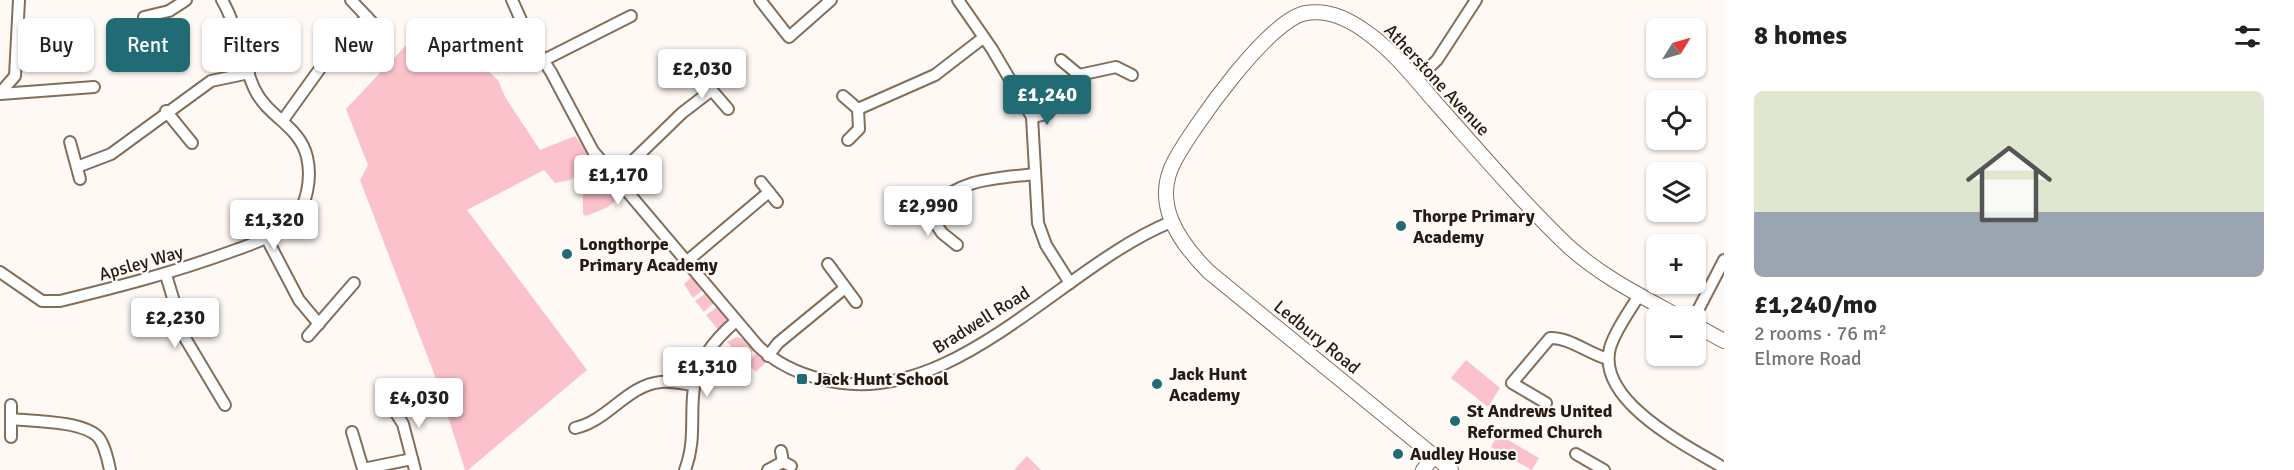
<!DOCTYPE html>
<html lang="en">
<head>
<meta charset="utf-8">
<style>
  :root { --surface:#fff; --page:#f6f6f6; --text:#202124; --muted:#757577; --accent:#216b75 }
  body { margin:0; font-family:Signika,sans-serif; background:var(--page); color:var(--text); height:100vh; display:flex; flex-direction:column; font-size:22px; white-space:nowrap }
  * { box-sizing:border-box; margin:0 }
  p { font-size:20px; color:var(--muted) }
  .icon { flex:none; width:33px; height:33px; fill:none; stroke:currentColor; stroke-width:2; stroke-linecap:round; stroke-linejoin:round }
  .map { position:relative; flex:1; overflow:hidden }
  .side { display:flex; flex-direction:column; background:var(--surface); width:570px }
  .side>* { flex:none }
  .top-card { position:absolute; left:18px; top:18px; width:570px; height:54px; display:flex; gap:12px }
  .needle { width:39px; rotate:53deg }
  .fabs { position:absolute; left:1646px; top:18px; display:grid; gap:12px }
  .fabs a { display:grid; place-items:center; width:60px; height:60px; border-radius:9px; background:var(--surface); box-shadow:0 2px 4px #0004; font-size:30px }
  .price { position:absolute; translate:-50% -51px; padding:0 14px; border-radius:6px; background:#fff; color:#222; font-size:20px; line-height:39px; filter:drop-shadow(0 2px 3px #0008) }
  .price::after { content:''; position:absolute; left:50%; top:36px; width:18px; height:14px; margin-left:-9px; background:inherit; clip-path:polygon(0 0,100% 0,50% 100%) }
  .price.active { background:var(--accent); color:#fff }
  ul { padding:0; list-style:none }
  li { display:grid; align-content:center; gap:12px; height:318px; padding:0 30px }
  li span { display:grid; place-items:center; height:186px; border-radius:9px; color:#555 }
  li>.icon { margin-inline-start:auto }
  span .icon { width:108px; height:108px; fill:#fffc; stroke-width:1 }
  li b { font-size:26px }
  h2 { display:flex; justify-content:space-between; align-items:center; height:72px; padding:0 30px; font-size:26px }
  .chip { padding:0 21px; border-radius:9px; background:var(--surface); box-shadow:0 2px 4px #0004; font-size:21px; line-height:54px }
  .chip.active { background:var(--accent); color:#fff }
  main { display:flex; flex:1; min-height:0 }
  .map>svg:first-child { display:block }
</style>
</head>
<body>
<main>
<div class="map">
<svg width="1724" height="470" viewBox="0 0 1724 470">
  <rect width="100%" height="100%" fill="#fef9f4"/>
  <g fill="#fcc2cb">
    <polygon points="430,20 498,80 505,97 540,150 575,136 595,163 570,180 555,183 544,170 467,210 587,370 468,470 465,470 435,376 360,180 368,165 346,109"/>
    <polygon points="597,166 621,196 608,207 586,216 583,214 583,193 575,183"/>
    <polygon points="693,276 704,289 693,298 684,284"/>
    <polygon points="707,292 715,302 704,312 695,301"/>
    <polygon points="719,306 727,317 726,324 719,331 706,315"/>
    <polygon points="737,337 743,339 753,350 744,360 727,342"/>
    <polygon points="756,353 766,362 756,372 748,364"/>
    <polygon points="1466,360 1500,388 1488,407 1451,378"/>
    <polygon points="1498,434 1539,458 1532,470 1491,447"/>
    <polygon points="1027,456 1041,470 1014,470"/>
  </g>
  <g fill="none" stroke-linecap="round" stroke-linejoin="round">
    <defs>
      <g id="street">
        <polyline points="351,0 383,34"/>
        <path d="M512 0 530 40 551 72 593 151 758 346C776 363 797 373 821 379 950 414 1061 266 1171 222"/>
        <polyline points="760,0 789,37 831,0"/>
        <polyline points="958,0 992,49 1032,117 1038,223 1046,245 1070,283"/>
        <polyline points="144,17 169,11 186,0"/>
        <polyline points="544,60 631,16"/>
        <polyline points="1061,60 1079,75"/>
        <polyline points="697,73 728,109"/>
        <polyline points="1416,80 1437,60 1476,0"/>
        <polyline points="0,93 15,76 19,0"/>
        <polyline points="0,94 94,87"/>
        <polyline points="843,96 858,109 859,129 848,140"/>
        <polyline points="858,109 935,75 983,38"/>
        <polyline points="166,111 192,143"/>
        <polyline points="1032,117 1047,114 1079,75 1116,67 1132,75"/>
        <polyline points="283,120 324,63 367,17"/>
        <polyline points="70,142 80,179"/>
        <polyline points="77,167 111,154 211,81 249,73"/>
        <polyline points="614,179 682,113 712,90"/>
        <polyline points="761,182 777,202"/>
        <polyline points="922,203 942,233 957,245"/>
        <path d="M928 209C963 178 991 179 1035 174"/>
        <polyline points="267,239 299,300 319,324"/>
        <polyline points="686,262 769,192"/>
        <polyline points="828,264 856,302"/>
        <path d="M0 272 42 301H60C117 287 172 273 227 253 249 245 273 238 292 221 307 207 312 178 307 157 300 126 268 117 255 90 241 61 238 27 222 0"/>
        <polyline points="166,275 185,338 225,405"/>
        <path d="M1639 295C1630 311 1615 330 1610 348 1596 401 1687 446 1724 468"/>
        <polyline points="1695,316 1724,260"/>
        <polyline points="308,336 354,283"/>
        <polyline points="768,356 778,343 845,288"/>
        <path d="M1546 403 1512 383 1550 338C1569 337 1589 354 1608 359"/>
        <polyline points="390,404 403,424 415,470"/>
        <path d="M11 419C33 421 85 421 99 438 105 446 108 460 110 470"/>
        <path d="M575 428C608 421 627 385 661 382 672 381 684 384 694 385"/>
        <polyline points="352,432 363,469 412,459"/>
        <polyline points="11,437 11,405"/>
        <polyline points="781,451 783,462 791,466"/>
        <polyline points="1576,454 1604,470"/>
        <path d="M685 470C695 444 691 422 693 396 695 363 713 341 736 321"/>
        <polyline points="768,470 783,462"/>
      </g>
      <g id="secondary">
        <polyline points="1695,325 1724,341"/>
        <polyline points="1423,470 1434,456"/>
        <path d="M1451 470 1209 272C1179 242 1151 203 1175 160 1193 127 1269 19 1306 13 1329 9 1351 20 1369 34 1394 52 1415 79 1435 102 1478 150 1521 201 1568 246 1601 276 1639 295 1678 316"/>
      </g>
    </defs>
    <use href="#street" stroke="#836e5a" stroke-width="14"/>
    <use href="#secondary" stroke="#836e5a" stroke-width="16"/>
    <use href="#street" stroke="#fff" stroke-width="10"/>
    <use href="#secondary" stroke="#fff" stroke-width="14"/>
  </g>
  <g fill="#216b75" stroke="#fef9f4" stroke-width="2">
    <circle cx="1401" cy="226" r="6"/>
    <circle cx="567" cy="254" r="6"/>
    <rect x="796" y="373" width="12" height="12" rx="3"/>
    <circle cx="1157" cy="384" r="6"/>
    <circle cx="1455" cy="421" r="6"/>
    <circle cx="1398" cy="454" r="6"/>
  </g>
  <g text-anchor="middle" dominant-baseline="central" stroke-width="4.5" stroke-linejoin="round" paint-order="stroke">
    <g font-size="18" fill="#251c14" stroke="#fef9f4">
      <text transform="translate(1437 80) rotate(47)">Atherstone Avenue</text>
      <text transform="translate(141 263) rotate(-16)">Apsley Way</text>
      <text transform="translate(981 320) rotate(-32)">Bradwell Road</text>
      <text transform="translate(1317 337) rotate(39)">Ledbury Road</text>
    </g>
    <g font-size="18" font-weight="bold" fill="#251c14" stroke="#fef9f4" text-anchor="start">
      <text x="1413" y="216">Thorpe Primary<tspan x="1413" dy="21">Academy</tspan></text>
      <text x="579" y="244">Longthorpe<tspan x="579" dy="21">Primary Academy</tspan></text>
      <text x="1169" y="374">Jack Hunt<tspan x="1169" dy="21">Academy</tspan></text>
      <text x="814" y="379">Jack Hunt School</text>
      <text x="1467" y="411">St Andrews United<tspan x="1467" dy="21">Reformed Church</tspan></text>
      <text x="1410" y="454">Audley House</text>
    </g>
  </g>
</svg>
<div class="fabs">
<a><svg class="needle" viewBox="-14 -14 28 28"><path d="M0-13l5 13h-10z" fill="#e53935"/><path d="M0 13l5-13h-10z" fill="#757577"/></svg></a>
<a><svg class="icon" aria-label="locate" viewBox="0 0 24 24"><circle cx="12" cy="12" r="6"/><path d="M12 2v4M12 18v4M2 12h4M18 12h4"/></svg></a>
<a><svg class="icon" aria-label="layers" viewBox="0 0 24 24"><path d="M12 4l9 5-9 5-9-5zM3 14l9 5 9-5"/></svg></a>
<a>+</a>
<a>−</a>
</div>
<b class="price" style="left:702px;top:100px">£2,030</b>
<b class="price active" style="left:1047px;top:126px">£1,240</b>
<b class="price" style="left:618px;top:206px">£1,170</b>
<b class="price" style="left:928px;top:237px">£2,990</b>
<b class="price" style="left:274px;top:251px">£1,320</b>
<b class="price" style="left:175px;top:349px">£2,230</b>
<b class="price" style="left:707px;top:398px">£1,310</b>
<b class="price" style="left:419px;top:429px">£4,030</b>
<div class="top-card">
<a class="chip">Buy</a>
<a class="chip active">Rent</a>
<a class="chip">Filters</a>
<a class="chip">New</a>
<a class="chip">Apartment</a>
</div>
</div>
<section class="side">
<h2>8 homes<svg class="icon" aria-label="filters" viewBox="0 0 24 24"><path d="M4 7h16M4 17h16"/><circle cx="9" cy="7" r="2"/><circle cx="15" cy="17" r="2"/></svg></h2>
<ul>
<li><span style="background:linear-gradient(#dfe7d0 65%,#9aa5b1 0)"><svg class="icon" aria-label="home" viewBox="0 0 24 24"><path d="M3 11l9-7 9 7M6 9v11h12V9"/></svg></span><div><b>£1,240/mo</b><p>2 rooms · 76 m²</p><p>Elmore Road</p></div></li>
</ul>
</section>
</main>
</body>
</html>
